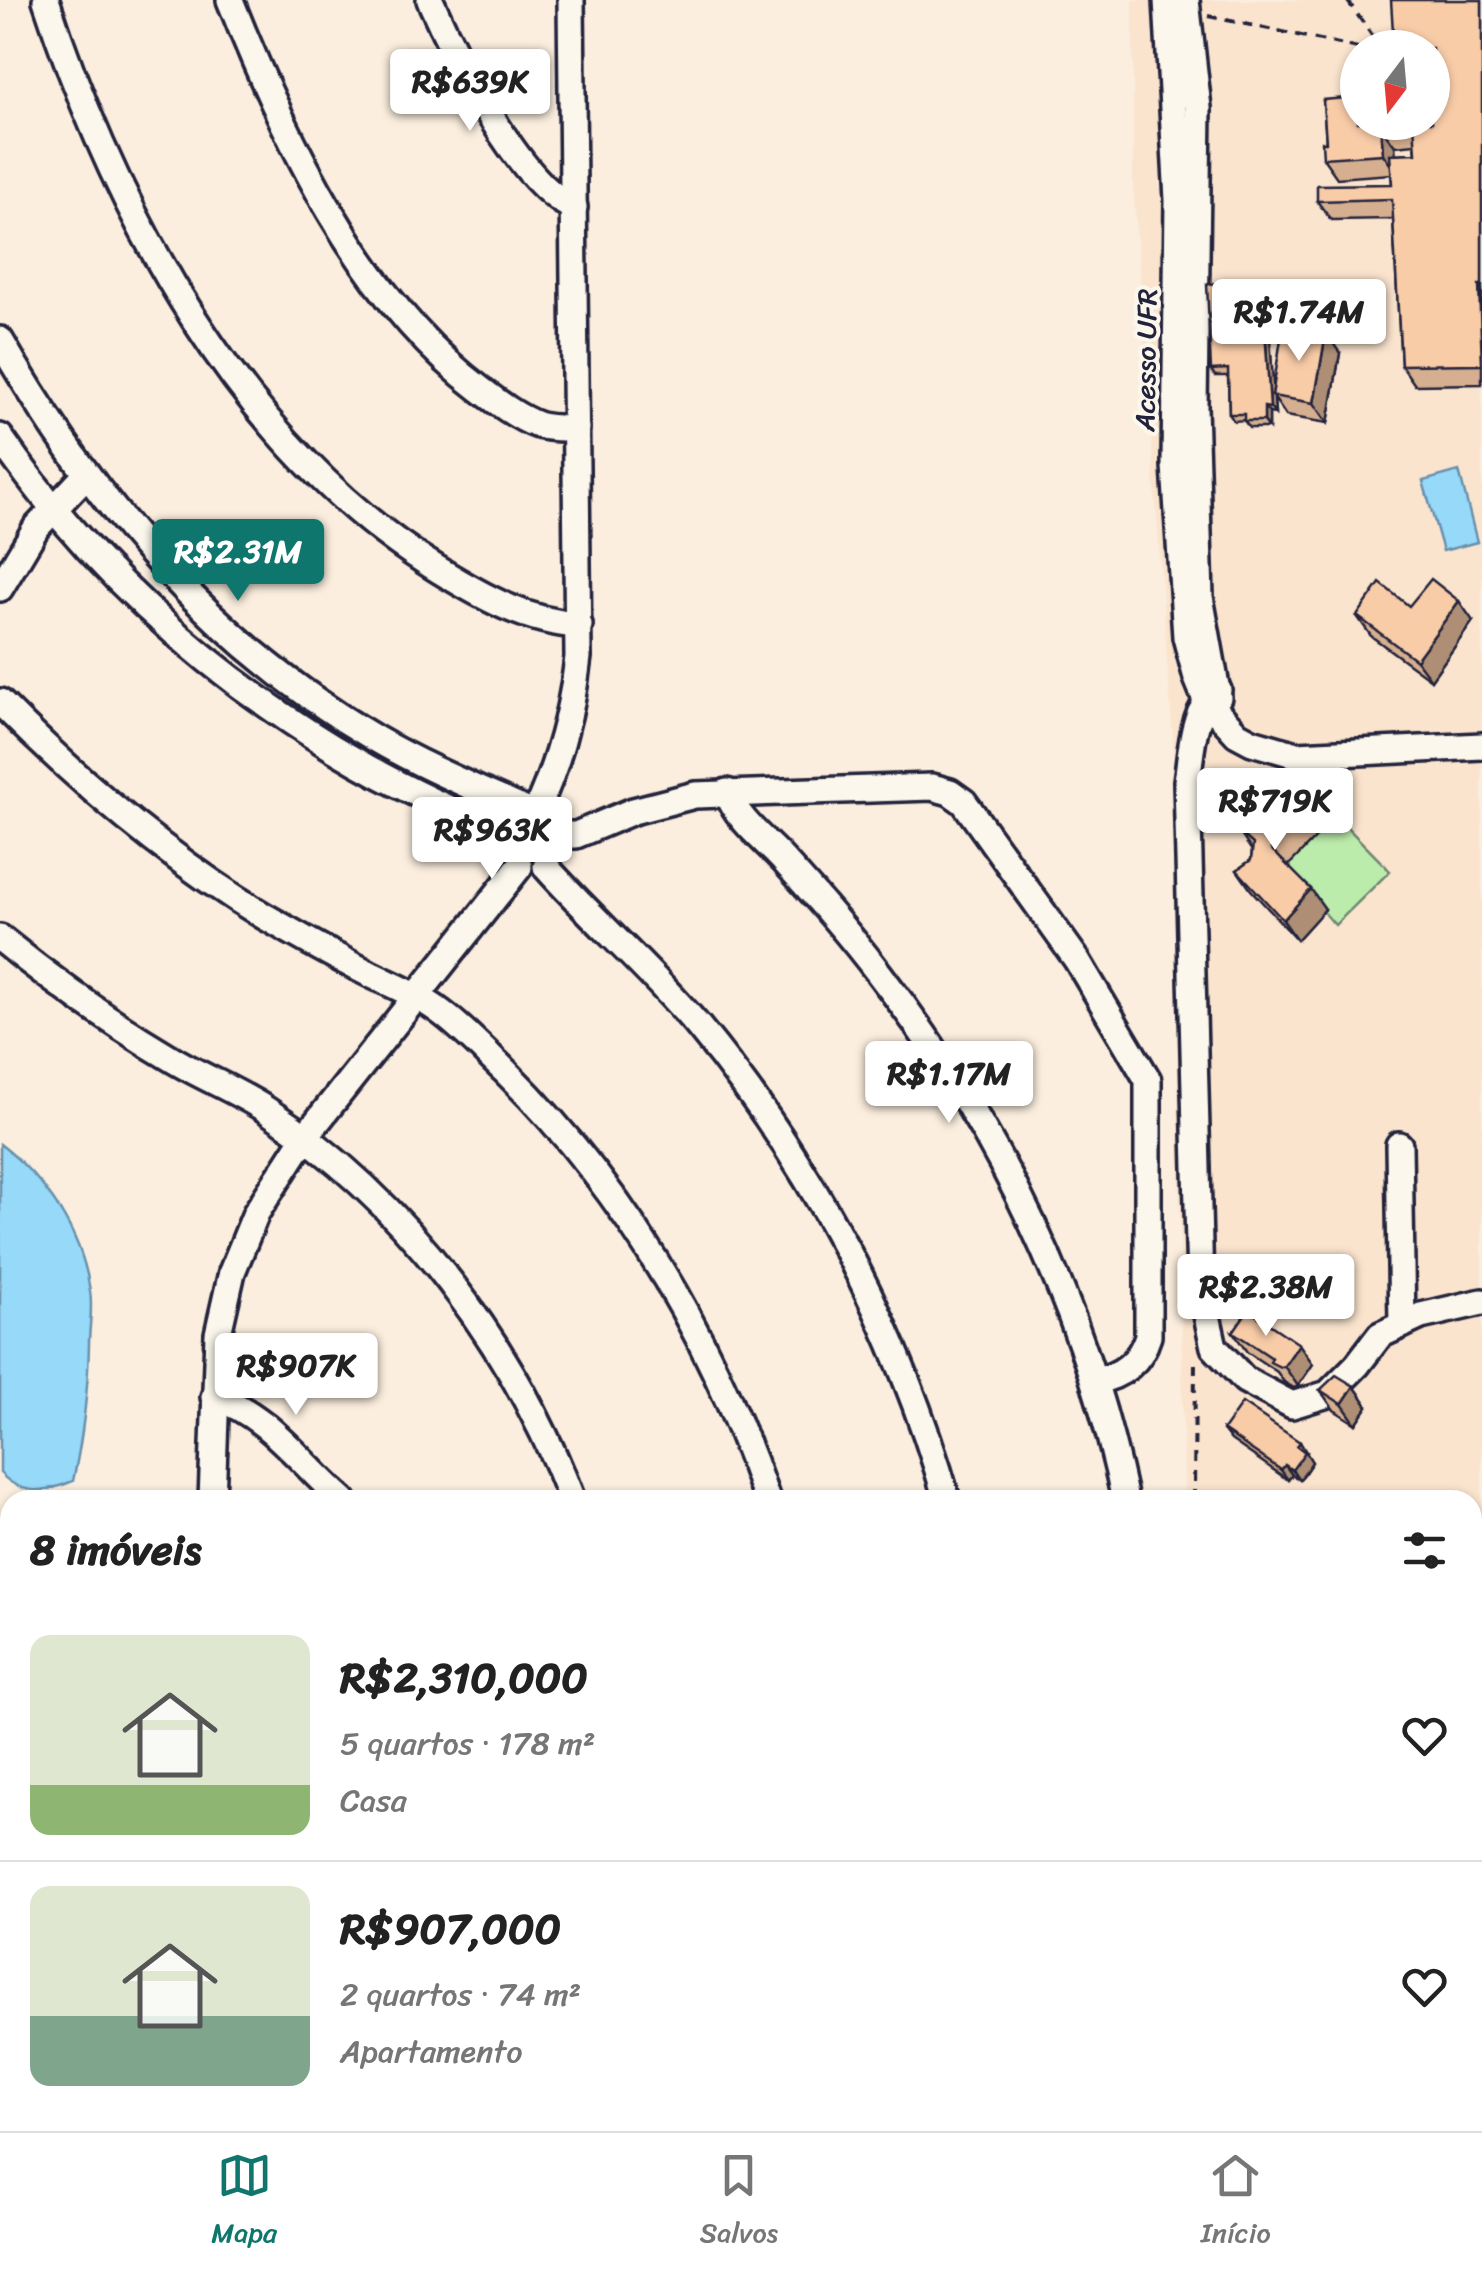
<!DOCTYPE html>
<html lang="pt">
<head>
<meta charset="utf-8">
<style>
  :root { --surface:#fff; --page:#f6f6f6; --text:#222; --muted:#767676; --line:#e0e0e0; --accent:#0f766e }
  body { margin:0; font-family:Sriracha,sans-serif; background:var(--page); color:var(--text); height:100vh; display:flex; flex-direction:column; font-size:38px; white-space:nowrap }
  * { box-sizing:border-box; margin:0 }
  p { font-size:32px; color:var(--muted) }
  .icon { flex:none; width:55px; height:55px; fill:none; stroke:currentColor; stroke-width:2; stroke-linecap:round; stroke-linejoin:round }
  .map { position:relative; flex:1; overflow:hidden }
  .details { position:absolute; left:0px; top:1490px; width:1482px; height:642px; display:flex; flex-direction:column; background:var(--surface); border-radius:30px 30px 0 0; box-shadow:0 2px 8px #0004 }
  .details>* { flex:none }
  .needle { width:65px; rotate:196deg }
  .tools { position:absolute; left:1340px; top:30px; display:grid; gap:20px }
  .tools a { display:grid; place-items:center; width:110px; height:110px; border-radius:50%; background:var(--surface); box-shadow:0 2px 8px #0004; font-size:50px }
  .price { position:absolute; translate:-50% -85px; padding:0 22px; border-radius:10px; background:#fff; color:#222; font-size:32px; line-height:65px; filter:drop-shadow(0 2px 5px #0008) }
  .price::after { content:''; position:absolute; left:50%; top:60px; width:30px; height:22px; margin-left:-15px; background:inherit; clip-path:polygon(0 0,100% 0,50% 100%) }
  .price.selected { background:var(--accent); color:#fff }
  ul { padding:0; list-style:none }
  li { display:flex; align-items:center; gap:30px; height:250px; padding:0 30px }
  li+li { border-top:2px solid var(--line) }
  li span { display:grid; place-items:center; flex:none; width:280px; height:200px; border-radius:20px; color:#555 }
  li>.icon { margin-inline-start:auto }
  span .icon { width:120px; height:120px; fill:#fffc; stroke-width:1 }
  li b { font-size:42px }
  h2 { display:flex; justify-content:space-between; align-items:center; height:120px; padding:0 30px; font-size:42px }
  .dock { display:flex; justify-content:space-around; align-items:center; height:140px; border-top:2px solid var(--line); background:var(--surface); font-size:28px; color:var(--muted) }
  .dock a { display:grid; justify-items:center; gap:5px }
  .dock .selected { color:var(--accent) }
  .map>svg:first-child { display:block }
</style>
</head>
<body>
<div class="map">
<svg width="1482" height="2131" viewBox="0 0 1482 2131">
  <rect width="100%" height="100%" fill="#fbeede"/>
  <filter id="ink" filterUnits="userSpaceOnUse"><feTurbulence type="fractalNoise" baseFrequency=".01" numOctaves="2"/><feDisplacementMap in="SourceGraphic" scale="20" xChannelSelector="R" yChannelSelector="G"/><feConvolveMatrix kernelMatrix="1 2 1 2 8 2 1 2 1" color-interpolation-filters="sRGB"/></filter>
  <g filter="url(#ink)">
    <path fill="#fae4ce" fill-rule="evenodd" d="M1133 0H1482V2131H1192V2122H1472V1500H1184L1173 741 1133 184ZM1358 48H1432V122H1358Z"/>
    <polygon fill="#bcecab" stroke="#6f8773" stroke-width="2.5" points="1336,816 1390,871 1335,925 1290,873 1291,863"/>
    <g fill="#96d9f8" stroke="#6890ac" stroke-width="2.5">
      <polygon points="1459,471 1477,542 1443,551 1423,481"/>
      <path d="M0 1144C46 1180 82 1232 90 1291 93 1308 89 1327 89 1344 88 1390 83 1436 73 1481 45 1493 22 1496 0 1473Z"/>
    </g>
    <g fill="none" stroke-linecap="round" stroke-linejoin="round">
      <defs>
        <g id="minor">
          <path d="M46 0C116 214 242 450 439 570 483 597 527 622 579 625"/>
          <path d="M230 0C284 136 360 299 480 389 497 402 518 418 538 425 550 429 563 428 576 428"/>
          <path d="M430 0C453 52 520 188 574 207"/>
          <polyline points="1167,0 1178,200 1175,465 1186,637 1197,678 1206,700 1237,734 1252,742 1297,755 1482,746"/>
          <polyline points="1186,0 1198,108 1194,407 1200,597 1218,697"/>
          <path d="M0 340C93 503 212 643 376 739 424 767 475 788 526 811"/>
          <path d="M0 437C87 564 202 668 333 748 366 768 400 786 434 802 456 813 483 821 502 836"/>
          <polyline points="0,588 36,528 86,475"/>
          <path d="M1218 690C1191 712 1192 750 1187 781L1200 1284 1214 1347 1245 1380 1292 1405 1328 1394 1357 1365 1380 1335 1421 1316 1482 1302"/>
          <path d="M0 702C80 783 166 857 264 916 297 935 330 954 364 971 389 984 415 993 438 1010 462 1027 483 1050 505 1071 626 1191 712 1339 767 1500"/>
          <path d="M727 792C738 821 764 839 785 862 817 897 849 934 878 972 998 1127 1085 1308 1125 1500"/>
          <path d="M536 811C559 761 572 712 578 657L571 0"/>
          <path d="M561 835H576L633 811 695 795 932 787 950 792 964 802 1077 960 1148 1080V1336C1140 1362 1122 1376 1095 1381"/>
          <path d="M546 867C595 922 650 969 698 1026 813 1165 897 1327 947 1500"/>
          <path d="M0 938C55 983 113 1024 174 1060 204 1078 238 1091 268 1111 406 1201 514 1347 572 1500"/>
          <polyline points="1399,1145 1402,1325"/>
          <path d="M214 1397C267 1413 302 1465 343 1500"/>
          <polyline points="212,1500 218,1334 232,1272 256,1213 305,1137 519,867"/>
          <polyline points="0,1682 10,1693"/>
          <polyline points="0,1944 10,1952"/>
          <polyline points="0,1981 10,1969"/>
          <polyline points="291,2122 311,2131"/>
          <polyline points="1165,2122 1165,2131"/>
          <polyline points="577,2131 580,2122"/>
        </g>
      </defs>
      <use href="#minor" stroke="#22223b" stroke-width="32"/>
      <g stroke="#22223b" stroke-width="4" stroke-dasharray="10 8" stroke-linecap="butt">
        <polyline points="1347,0 1381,48"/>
        <polyline points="1208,16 1358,48"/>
        <polyline points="1194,1500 1195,1358"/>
        <polyline points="1201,2122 1201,2131"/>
      </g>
      <use href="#minor" stroke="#fbf7ec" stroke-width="25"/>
    </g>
    <g fill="#d6af90" stroke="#22223b" stroke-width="2.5" fill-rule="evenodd">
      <path d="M1482 0V384L1415 385 1401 365 1393 219 1331 220 1317 201 1392 184 1391 174 1337 178 1323 158 1326 142 1323 100 1432 122ZM1415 144 1416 153 1395 154V146Z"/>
      <polygon points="1267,287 1273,390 1340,353 1328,423 1286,416 1274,398 1275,414 1269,413 1269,428 1249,428 1244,420 1234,421 1229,414 1228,376 1215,376 1211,370"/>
      <polygon points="1409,606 1473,621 1431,680 1371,636 1357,616"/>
      <polygon points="1313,806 1327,826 1288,866 1325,909 1297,940 1251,890 1237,870 1251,860 1252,851 1239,832"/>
      <polygon points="1233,1332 1313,1364 1298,1386 1294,1388 1284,1382 1277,1372 1247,1352"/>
      <polygon points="1354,1386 1368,1406 1356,1424 1334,1410 1320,1390"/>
      <polygon points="1223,1430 1307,1452 1306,1454 1312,1462 1300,1480 1292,1475 1288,1480 1231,1440"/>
    </g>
    <g fill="#ae8f76" stroke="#22223b" stroke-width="2.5">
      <polygon points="1381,127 1395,146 1397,174 1383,154"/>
      <polygon points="1262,280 1267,287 1275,414 1270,408"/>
      <polygon points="1479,285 1482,289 1482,343"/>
      <polygon points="1326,333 1340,353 1328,423 1314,403"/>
      <polygon points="1264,407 1269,413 1269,428 1264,421"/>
      <polygon points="1459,601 1473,621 1431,680 1416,660"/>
      <polygon points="1311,889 1325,909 1297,940 1283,920"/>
      <polygon points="1299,1344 1313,1364 1298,1386 1284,1366"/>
      <polygon points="1354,1386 1368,1406 1356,1424 1342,1404"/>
      <polygon points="1300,1442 1312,1462 1300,1480 1292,1470 1297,1446"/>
      <polygon points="1285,1465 1292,1475 1288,1480 1281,1470"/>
    </g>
    <g fill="#f9cca8" stroke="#22223b" stroke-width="2.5">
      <polygon points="1391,0 1482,0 1482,285 1479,285 1482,364 1401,365 1392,199 1317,201 1317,185 1392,184 1390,154 1416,153 1414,124 1381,127 1383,154 1323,158 1322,142 1326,142 1323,100 1358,97 1358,122 1432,122 1432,48 1394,48"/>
      <polygon points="1262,280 1270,408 1264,407 1264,421 1244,421 1244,414 1229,414 1228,369 1211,370 1207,284"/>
      <polygon points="1283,326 1326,333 1314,403 1272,396"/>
      <polygon points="1431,579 1459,601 1416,660 1357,616 1380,583 1409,606"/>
      <polygon points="1287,785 1313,806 1271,849 1311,889 1283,920 1237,870 1251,860 1253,844 1239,832"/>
      <polygon points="1248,1310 1299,1344 1284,1366 1280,1367 1270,1362 1272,1358 1233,1332"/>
      <polygon points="1336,1375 1354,1386 1342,1404 1320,1390"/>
      <polygon points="1242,1403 1300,1442 1297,1446 1305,1452 1292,1470 1285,1465 1281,1470 1223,1430"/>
    </g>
  </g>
  <g text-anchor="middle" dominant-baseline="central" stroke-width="8" stroke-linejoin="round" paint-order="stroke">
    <g font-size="28" fill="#22223b" stroke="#fbf7ec">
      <text transform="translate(1146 360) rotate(-89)">Acesso UFR</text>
    </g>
  </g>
</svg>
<div class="tools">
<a><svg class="needle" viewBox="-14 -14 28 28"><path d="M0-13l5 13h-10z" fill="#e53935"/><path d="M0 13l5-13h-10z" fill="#767676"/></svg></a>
</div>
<b class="price" style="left:470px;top:134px">R$639K</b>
<b class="price" style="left:1299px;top:364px">R$1.74M</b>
<b class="price selected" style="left:238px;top:604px">R$2.31M</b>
<b class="price" style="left:1275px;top:853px">R$719K</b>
<b class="price" style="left:492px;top:882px">R$963K</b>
<b class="price" style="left:949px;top:1126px">R$1.17M</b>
<b class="price" style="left:1266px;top:1339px">R$2.38M</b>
<b class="price" style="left:296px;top:1418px">R$907K</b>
<section class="details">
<h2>8 imóveis<svg class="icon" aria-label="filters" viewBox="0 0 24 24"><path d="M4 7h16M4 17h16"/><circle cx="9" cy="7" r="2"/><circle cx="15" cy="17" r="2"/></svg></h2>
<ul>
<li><span style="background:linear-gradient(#dfe7d0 75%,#8fb573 0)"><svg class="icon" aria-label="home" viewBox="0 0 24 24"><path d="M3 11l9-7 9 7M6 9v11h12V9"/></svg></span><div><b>R$2,310,000</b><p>5 quartos · 178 m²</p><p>Casa</p></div><svg class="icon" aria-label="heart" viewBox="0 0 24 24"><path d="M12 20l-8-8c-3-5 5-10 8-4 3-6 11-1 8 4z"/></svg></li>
<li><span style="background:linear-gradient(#dfe7d0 65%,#7fa58c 0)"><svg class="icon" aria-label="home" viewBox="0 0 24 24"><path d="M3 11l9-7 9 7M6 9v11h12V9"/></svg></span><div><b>R$907,000</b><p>2 quartos · 74 m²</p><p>Apartamento</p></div><svg class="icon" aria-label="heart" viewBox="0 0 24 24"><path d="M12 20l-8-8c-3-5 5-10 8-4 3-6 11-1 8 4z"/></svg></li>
</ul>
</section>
</div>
<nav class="dock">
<a class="selected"><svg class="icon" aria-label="map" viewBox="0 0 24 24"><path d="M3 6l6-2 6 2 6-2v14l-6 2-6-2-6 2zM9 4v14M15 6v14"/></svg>Mapa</a>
<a><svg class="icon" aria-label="saved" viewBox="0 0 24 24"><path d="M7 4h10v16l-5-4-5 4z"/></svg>Salvos</a>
<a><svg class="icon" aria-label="home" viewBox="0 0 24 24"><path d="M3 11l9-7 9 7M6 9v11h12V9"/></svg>Início</a>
</nav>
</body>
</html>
